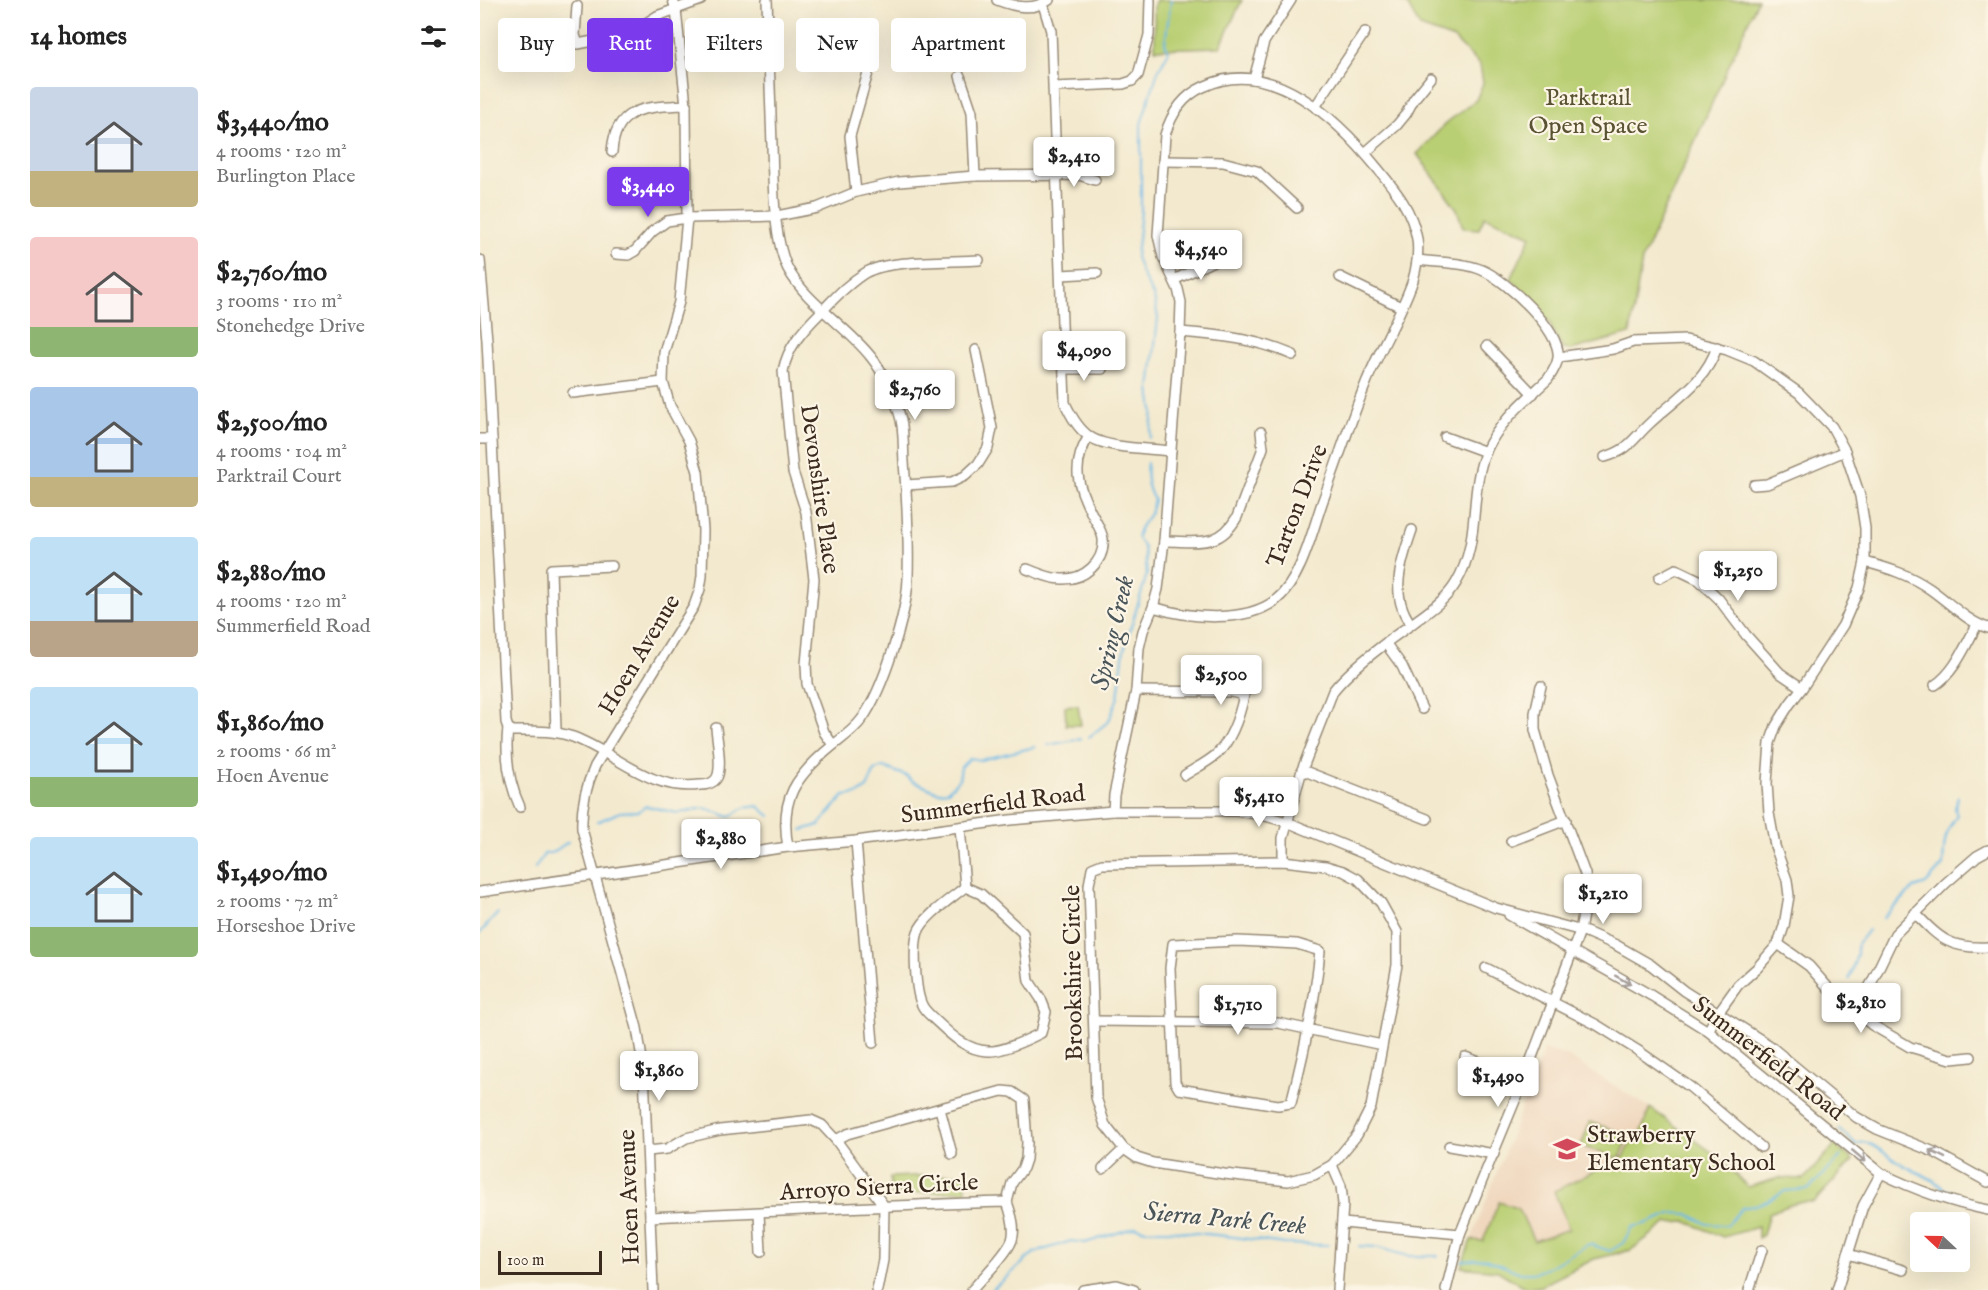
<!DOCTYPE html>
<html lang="en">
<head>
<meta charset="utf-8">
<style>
  :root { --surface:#fff; --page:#f6f6f6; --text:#222; --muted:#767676; --accent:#7c3aed }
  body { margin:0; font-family:"IM FELL English",serif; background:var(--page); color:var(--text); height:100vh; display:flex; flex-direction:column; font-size:22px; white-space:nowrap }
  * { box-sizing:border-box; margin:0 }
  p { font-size:20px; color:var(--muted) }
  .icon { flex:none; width:33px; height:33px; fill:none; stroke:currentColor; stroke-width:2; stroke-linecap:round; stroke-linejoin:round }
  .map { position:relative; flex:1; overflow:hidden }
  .drawer { display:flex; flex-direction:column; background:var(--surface); width:480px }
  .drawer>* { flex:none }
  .guide { position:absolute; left:18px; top:18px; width:570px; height:54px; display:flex; gap:12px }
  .needle { width:39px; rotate:292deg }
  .fabs { position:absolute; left:1430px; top:1212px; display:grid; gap:12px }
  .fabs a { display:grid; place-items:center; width:60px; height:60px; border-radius:6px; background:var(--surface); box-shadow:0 6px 24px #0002; font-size:30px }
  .scale { position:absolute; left:18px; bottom:15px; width:104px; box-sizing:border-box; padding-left:6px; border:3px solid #3b2a1e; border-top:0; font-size:16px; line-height:21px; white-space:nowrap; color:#3b2a1e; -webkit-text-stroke:4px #fcf5e5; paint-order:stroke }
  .price { position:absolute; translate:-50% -51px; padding:0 14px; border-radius:6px; background:#fff; color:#222; font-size:20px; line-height:39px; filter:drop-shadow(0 2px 3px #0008) }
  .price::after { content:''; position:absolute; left:50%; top:36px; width:18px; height:14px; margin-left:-9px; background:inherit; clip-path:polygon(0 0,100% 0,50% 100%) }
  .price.current { background:var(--accent); color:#fff }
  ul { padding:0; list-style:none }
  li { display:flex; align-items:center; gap:18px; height:150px; padding:0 30px }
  li span { display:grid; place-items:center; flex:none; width:168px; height:120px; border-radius:6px; color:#555 }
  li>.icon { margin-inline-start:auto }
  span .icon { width:72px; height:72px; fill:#fffc; stroke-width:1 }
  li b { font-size:26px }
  h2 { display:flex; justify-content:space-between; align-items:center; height:72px; padding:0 30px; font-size:26px }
  .tag { padding:0 21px; border-radius:6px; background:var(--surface); box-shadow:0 6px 24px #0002; font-size:21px; line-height:54px }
  .tag.current { background:var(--accent); color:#fff }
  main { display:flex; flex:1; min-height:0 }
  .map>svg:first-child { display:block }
</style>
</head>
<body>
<main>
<section class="drawer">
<h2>14 homes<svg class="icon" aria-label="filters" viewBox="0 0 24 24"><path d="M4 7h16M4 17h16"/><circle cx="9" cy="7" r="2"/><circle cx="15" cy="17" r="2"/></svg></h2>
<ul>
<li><span style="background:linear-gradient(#c9d6e8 70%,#c2b280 0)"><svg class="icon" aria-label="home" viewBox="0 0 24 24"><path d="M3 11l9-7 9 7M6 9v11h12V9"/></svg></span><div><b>$3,440/mo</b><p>4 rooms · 120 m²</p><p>Burlington Place</p></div></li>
<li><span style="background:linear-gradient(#f6c9c9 75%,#8fb573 0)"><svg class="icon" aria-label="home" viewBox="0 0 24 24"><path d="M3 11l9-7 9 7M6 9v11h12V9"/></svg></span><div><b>$2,760/mo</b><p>3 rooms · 110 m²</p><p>Stonehedge Drive</p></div></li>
<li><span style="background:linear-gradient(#a9c7e8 75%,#c2b280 0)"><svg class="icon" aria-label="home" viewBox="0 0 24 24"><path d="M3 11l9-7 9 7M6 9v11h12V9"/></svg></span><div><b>$2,500/mo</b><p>4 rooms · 104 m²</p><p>Parktrail Court</p></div></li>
<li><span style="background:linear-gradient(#bfe0f5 70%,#b9a48a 0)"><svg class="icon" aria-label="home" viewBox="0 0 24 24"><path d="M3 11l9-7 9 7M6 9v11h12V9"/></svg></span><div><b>$2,880/mo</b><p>4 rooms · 120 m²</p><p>Summerfield Road</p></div></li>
<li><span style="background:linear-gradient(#bfe0f5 75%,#8fb573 0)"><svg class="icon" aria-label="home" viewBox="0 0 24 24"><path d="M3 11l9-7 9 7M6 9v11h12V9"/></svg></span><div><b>$1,860/mo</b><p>2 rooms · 66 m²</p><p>Hoen Avenue</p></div></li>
<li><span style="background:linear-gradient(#bfe0f5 75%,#8fb573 0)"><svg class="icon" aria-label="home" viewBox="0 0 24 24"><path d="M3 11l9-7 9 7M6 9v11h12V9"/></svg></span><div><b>$1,490/mo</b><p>2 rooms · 72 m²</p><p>Horseshoe Drive</p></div></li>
</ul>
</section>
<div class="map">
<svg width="1508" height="1290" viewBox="0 0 1508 1290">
  <rect width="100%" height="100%" fill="#fcf5e5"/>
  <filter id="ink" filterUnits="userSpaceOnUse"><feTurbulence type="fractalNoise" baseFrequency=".0167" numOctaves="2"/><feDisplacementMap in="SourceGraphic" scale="12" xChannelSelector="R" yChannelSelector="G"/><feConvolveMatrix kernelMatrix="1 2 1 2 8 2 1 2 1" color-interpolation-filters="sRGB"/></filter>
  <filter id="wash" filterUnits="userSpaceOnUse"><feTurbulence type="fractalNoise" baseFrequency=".008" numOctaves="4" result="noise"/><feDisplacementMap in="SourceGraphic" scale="24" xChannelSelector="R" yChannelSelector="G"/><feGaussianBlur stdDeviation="1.35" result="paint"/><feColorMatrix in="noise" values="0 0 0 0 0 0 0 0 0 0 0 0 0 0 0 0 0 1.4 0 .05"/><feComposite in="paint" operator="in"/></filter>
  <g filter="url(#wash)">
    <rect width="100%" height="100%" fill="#f3e9ce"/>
    <polygon fill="#efd6bc" points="1064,1049 1087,1056 1170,1108 1159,1137 1151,1141 1144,1157 1074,1191 1090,1229 1041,1246 991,1240"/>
    <g fill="#b9cf73" stroke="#7a7c48" stroke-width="1.5">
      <polygon points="676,0 762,0 740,47 675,49 674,5"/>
      <polygon points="917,0 1278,0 1162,260 1150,334 1091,350 1083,349 1071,328 1071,324 1031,279 1051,236 1005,216 999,229 983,228 977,209 937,154 966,123 996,100 1003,83 1000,65 974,39 940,27 927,4"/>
      <polygon points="598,705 601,725 586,725 585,706"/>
      <polygon points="1170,1108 1236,1155 1268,1187 1299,1178 1324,1179 1355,1145 1373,1160 1334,1202 1318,1202 1289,1213 1283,1235 1278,1238 1278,1227 1243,1237 1207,1222 1187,1223 1151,1250 1114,1259 1059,1287 1044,1287 1018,1271 981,1267 991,1240 1003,1241 1019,1202 1039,1209 1054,1241 1089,1229 1074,1191 1144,1157 1151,1141 1159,1137"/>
      <polygon points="1110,1122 1149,1135 1141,1156 1136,1158 1101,1146"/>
      <polygon points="485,1174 486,1191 411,1194 410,1177"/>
    </g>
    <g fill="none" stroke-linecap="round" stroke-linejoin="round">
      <g stroke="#6dbae7" stroke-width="2">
        <polyline points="670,438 673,411 670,389 678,318 674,297 661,272 656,257 661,211 661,124 678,71 688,53 685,43 691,0"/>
        <path d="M609 737 629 721 638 697 644 650 667 574 664 548 657 537 660 528 670 514 674 500C667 488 665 477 667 463"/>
        <polyline points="568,745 601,739"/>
        <polyline points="117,822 140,812 159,811 166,806 197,813 225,808 250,817 263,808 278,806 290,816"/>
        <polyline points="322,830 339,825 364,796 378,794 387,788 395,770 403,767 427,776 432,781 458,792 468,791 479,779 481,767 490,758 500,760 555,747"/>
        <polyline points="55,868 65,853 72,853 88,842"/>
        <path d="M1403 918 1434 888 1446 884 1463 865C1464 845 1464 832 1477 816L1475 809 1478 797"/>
        <polyline points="0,933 18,913"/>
        <polyline points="1369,979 1377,955 1377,944 1388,930"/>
        <polyline points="1359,1129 1374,1142 1374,1145 1384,1142 1394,1146 1423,1165 1453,1180 1464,1189 1471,1191"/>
        <polyline points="879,1246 896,1247 928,1256 958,1256"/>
        <polyline points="982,1261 1005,1259 1041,1273 1053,1273 1068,1268 1109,1244 1130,1251 1143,1243 1152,1227 1165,1224 1193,1213 1208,1214 1227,1224 1247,1225 1262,1208 1281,1204 1305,1191 1329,1189 1361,1156"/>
        <polyline points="512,1290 554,1253 591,1241 605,1243 656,1227 666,1230 687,1230 746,1236 805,1244 848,1245"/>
      </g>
    </g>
  </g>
  <g filter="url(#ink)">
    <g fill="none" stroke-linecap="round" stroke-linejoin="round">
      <defs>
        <g id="minor">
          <path d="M287 0C289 48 290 96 292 145 293 179 293 239 308 269 326 303 368 327 391 357 403 371 417 402 421 420 424 433 423 448 424 462 427 500 429 540 428 578 427 614 403 690 382 719 373 731 362 738 351 747 316 776 299 799 308 847"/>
          <path d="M517 0C535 7 553 11 569 0"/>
          <path d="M563 4 571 31 585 403C591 416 598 429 610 437 629 449 668 448 691 451"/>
          <polyline points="97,6 95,35 98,44 139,36 158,28 177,16 221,0"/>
          <polyline points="480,76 492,112 495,176"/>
          <polyline points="774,79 784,42 811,0"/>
          <polyline points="574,87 643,84 652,81 658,75 669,35 670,0"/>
          <polyline points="835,107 885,32"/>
          <path d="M132 152C135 105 168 107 206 105"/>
          <polyline points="885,153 917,125 926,114 934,99 951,78"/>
          <polyline points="683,161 743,162 777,171 817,208"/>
          <polyline points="376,192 370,136 391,62"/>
          <polyline points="136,254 148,255 155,251 173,231 187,221 207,218 297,216 337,208 376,192 419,182 495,176 599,175 615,180"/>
          <path d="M0 260 7 340 26 722 28 728 33 731C54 731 73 730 93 737 136 753 170 792 220 785 226 785 233 783 236 779 243 770 237 740 236 728"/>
          <polyline points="581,275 617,273"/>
          <polyline points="860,277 921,307"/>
          <polyline points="694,280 737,259"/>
          <path d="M700 332C740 335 776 339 813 355"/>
          <polyline points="1007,346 1053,394"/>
          <polyline points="1079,357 1133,349 1153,342 1206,340 1247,350 1274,361 1319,393 1352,427 1365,451 1380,496 1385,528 1385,562 1379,588 1363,625 1322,688 1309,705 1296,726 1290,743 1287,783 1289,813 1295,846 1307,880 1309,896 1304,926 1298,944 1277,968 1258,985 1238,1013 1228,1031"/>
          <polyline points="584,369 622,369"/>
          <polyline points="93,393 183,382"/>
          <polyline points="965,437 1006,452"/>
          <polyline points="0,439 12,439"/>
          <path d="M1125 457C1149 450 1152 440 1169 424 1195 399 1225 383 1237 347"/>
          <polyline points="426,485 472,482 485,476 498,464 508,448 512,428 496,350"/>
          <polyline points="1274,485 1287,484 1365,451"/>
          <path d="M684 541C716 541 739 549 757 517L783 448 781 432"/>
          <path d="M1385 562C1408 568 1430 575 1450 589 1469 602 1486 621 1508 628"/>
          <path d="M547 569C558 573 570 579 582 579 604 580 625 562 623 539 622 531 616 522 612 514 597 486 591 465 609 436"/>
          <polyline points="1179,578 1196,569 1219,580 1238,598 1266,635 1300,673 1322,688"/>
          <path d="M931 624C909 595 921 562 932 530"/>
          <polyline points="906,644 922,666 942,709"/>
          <path d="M1455 685C1475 672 1485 646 1497 625"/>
          <path d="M656 691 751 692 764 695C760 714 752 739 737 754 728 762 716 768 705 775"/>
          <path d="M28 728C25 755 28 781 40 807"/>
          <polyline points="76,731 71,569 132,566"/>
          <path d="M353 745 344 732 327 684 326 664 334 579 326 512 313 472 303 371C308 346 323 330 340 313 354 299 367 284 385 273 408 259 470 262 499 260"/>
          <polyline points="822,770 947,819"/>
          <path d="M633 811 634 795 656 691 659 648 663 631 673 607 678 589 684 541 700 332 701 302 698 289 683 257 678 235 685 135C691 115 703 96 723 87 791 54 859 121 898 169 916 191 932 210 937 239 939 253 937 266 933 280 921 315 900 348 886 383 870 422 857 463 842 503 832 532 821 580 796 600 765 624 708 618 673 607"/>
          <polyline points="480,827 485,887"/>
          <polyline points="376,841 393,1043"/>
          <polyline points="1031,841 1086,820"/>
          <polygon points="803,861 846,866 863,871 878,879 901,903 917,932 917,965 891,1107 877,1135 852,1165 834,1175 808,1181 744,1174 673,1163 657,1158 644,1149 625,1125 616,1097 609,885 612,868 622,864"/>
          <path d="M803 861V838L822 770 853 691C870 669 910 639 933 623 948 612 966 600 976 583 1002 539 988 494 1006 451 1019 422 1045 401 1068 379 1072 373 1077 366 1078 358 1082 331 1026 280 1002 270 983 262 959 263 938 260"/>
          <path d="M485 887 501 894 543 933 549 981 561 999 566 1012 561 1033C549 1039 521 1052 508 1051 485 1050 470 1034 454 1019 449 1014 444 1010 442 1005 435 991 433 946 438 932 444 916 472 898 485 887Z"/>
          <polyline points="0,892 308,847 376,841 530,820 633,811 756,811 778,814 807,822 1016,908 1106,932 1136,945 1171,965 1204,991 1289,1045 1376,1117 1397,1129 1454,1152 1508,1182"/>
          <path d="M1435 913C1460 939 1470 949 1508 947"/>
          <path d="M1029 915 1172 996 1228 1031 1401 1173C1437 1191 1468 1202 1508 1210"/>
          <path d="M758 941 817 944 840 951C835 1002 824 1053 811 1103L798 1105 699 1089 695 1082 690 968 693 944Z"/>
          <polyline points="1298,944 1329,966 1352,992 1392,1025 1430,1047 1471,1059 1491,1057"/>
          <polyline points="1006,968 1117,1025 1157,1050 1210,1087 1281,1147"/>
          <polyline points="1374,1011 1391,984 1415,934 1466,883 1497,856 1508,850"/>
          <polyline points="614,1021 798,1023 902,1045"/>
          <polyline points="985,1057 1044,1078"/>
          <polyline points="460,1109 472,1154"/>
          <polyline points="356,1140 367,1134 522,1091 532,1092 544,1100 547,1143 546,1159 543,1168 532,1183 527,1202"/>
          <polyline points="969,1146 1014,1154"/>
          <polyline points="168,1151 187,1149 206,1138 240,1130 331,1120 342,1125 356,1140 404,1206 403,1260 397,1290"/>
          <polyline points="852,1165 861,1186 863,1204 857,1290"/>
          <polyline points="623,1169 644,1149"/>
          <polyline points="279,1213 281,1252"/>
          <path d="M170 1217C289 1212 408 1205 527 1202 531 1213 536 1228 532 1240 527 1254 502 1278 492 1290"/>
          <polyline points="863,1223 980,1234"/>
          <polyline points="1368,1254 1423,1270"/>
          <path d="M173 1290 164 1071 157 1028 102 829C101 807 106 786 115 766L214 606 220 589 222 576 223 530 218 472 209 441 190 406 183 382 184 352 199 302 207 218 206 105 196 10 193 0"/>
          <polyline points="603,1290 637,1285 654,1290"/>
          <path d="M966 1290 980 1234 1041 1086 1100 931C1103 914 1108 892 1105 874L1068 775 1055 730V713L1061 686"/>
          <polyline points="1269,1290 1282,1250"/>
          <polyline points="1357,1290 1383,1206 1401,1173"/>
        </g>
      </defs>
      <use href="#minor" stroke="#978a76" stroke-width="12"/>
      <use href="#minor" stroke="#fff" stroke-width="9"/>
    </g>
    <defs><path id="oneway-shaft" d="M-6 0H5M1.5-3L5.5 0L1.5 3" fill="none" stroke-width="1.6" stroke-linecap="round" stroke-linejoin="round" transform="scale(1.5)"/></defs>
    <g stroke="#a79f9a">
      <use href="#oneway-shaft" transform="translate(1143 980) rotate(29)"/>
      <use href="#oneway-shaft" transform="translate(1457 1154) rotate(-154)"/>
      <use href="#oneway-shaft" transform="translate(1379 1156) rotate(40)"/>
    </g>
  </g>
  <defs>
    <symbol id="school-bare" viewBox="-9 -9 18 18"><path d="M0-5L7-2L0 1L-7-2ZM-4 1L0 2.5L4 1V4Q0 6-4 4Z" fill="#d1495b" stroke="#fcf5e5" stroke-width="2.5" paint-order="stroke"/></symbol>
  </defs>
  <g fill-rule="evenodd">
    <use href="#school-bare" x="1068" y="1130" width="38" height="38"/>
  </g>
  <g text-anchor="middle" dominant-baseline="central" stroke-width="4.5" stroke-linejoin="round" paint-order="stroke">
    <g font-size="24" fill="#5a5333" stroke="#fcf5e5">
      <text x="1108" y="98">Parktrail<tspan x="1108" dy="28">Open Space</tspan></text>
    </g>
    <g font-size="24" fill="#3b2a1e" stroke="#fcf5e5">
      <text transform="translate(339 489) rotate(82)">Devonshire Place</text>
      <text transform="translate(818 506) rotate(-69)">Tarton Drive</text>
      <text transform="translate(160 655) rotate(-59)">Hoen Avenue</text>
      <text transform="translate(513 805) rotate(-7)">Summerfield Road</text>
      <text transform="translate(594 973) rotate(-91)">Brookshire Circle</text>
      <text transform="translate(1288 1059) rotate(38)">Summerfield Road</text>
      <text transform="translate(399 1188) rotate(-3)">Arroyo Sierra Circle</text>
      <text transform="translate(150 1197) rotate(-92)">Hoen Avenue</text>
    </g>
    <g font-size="24" fill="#3b2a1e" stroke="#fcf5e5" text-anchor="start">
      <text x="1107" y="1135">Strawberry<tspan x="1107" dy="28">Elementary School</tspan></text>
    </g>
    <g font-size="26" font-style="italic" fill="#4a555a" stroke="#fcf5e5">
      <text transform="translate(633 633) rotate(-77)">Spring Creek</text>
      <text transform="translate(745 1219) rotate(5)">Sierra Park Creek</text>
    </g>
  </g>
</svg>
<div class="fabs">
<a><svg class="needle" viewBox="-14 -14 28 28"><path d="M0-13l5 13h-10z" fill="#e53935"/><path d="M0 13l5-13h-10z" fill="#767676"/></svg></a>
</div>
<div class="scale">100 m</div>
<b class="price" style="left:594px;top:188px">$2,410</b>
<b class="price current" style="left:168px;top:218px">$3,440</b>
<b class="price" style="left:721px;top:281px">$4,540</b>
<b class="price" style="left:604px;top:382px">$4,090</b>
<b class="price" style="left:435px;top:421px">$2,760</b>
<b class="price" style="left:1258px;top:602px">$1,250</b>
<b class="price" style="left:741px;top:706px">$2,500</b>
<b class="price" style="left:779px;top:828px">$5,410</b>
<b class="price" style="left:241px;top:870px">$2,880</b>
<b class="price" style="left:1123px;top:925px">$1,210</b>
<b class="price" style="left:1381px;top:1034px">$2,810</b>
<b class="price" style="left:758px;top:1036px">$1,710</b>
<b class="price" style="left:179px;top:1102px">$1,860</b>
<b class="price" style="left:1018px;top:1108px">$1,490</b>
<div class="guide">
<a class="tag">Buy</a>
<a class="tag current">Rent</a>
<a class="tag">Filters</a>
<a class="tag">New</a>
<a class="tag">Apartment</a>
</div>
</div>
</main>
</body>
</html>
